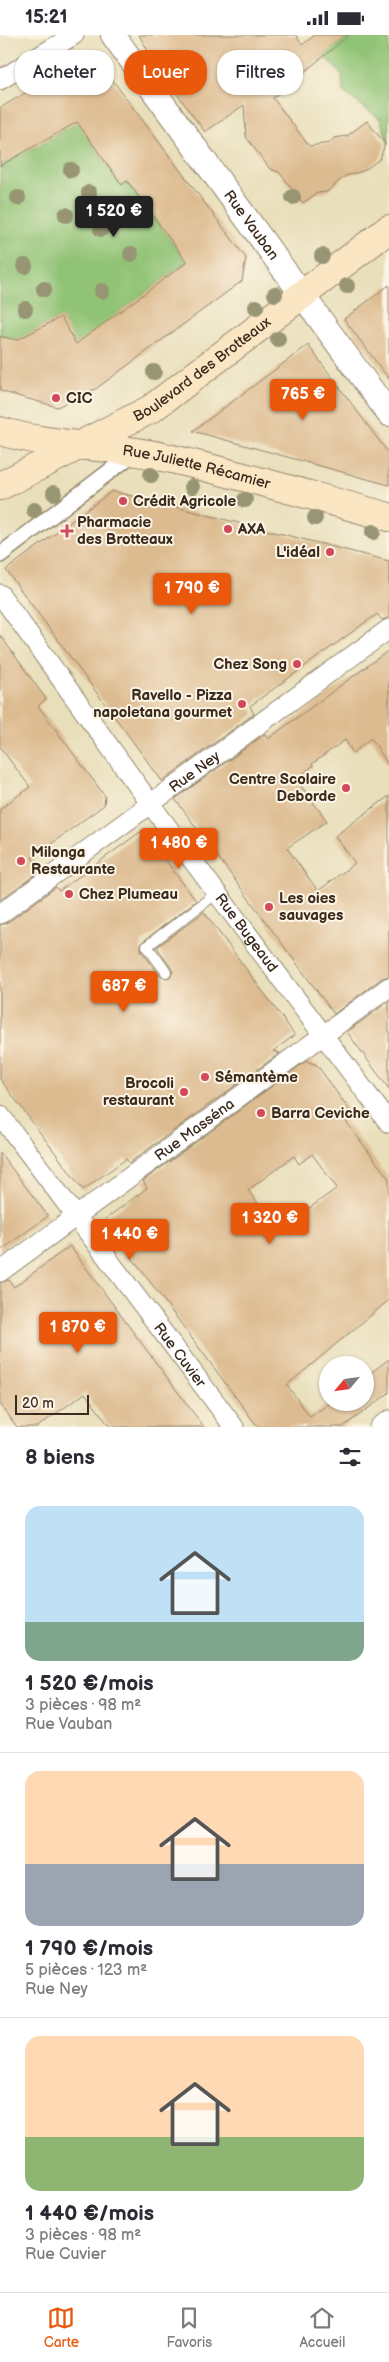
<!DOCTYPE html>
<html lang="fr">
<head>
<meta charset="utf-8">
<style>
  :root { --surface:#fff; --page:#f2f2f3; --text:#2b2b33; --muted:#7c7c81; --line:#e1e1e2; --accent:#ea580c }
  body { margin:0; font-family:"Balsamiq Sans",sans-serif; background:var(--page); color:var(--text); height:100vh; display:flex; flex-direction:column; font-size:19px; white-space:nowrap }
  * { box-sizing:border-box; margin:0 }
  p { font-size:16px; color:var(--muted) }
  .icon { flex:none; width:28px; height:28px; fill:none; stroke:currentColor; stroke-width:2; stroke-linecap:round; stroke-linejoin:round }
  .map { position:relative; height:1392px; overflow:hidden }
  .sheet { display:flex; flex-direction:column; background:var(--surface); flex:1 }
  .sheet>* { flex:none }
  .hud { position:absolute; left:15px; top:15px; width:360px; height:45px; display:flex; gap:10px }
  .needle { width:32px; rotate:241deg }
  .tools { position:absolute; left:319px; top:1321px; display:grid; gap:10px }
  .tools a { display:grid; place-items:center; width:55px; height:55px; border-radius:50%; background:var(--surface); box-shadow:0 1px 4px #0004; font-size:25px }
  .scale { position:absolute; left:15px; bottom:12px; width:74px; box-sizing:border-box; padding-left:5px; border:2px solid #3b2a1e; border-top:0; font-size:14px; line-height:18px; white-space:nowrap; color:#3b2a1e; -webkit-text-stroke:4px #fcf5e5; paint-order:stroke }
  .price { position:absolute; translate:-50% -42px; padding:0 11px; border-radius:5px; background:var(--accent); color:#fff; font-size:16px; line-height:32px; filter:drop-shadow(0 1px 2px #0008) }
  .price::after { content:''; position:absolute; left:50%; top:30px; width:15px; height:11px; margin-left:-8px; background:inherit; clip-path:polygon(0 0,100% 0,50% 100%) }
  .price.selected { background:#222; color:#fff }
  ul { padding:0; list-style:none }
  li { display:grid; align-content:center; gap:10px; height:265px; padding:0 25px }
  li+li { border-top:1px solid var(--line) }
  li span { display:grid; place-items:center; height:155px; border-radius:15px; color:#555 }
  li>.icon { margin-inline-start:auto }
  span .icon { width:90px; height:90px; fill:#fffc; stroke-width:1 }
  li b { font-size:21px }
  h2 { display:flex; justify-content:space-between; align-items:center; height:60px; padding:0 25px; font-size:21px }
  .pill { padding:0 18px; border-radius:20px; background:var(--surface); box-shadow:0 1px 4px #0004; font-size:18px; line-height:45px }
  .pill.selected { background:var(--accent); color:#fff }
  .status { display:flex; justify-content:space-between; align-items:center; height:35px; padding:0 25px; background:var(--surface); direction:ltr }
  .status svg { height:14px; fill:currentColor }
  .menu { display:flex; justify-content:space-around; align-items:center; height:70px; border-top:1px solid var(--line); background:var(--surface); font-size:14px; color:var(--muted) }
  .menu a { display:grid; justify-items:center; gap:2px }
  .menu .selected { color:var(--accent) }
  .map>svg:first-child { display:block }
</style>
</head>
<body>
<div class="status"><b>15:21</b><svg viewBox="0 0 49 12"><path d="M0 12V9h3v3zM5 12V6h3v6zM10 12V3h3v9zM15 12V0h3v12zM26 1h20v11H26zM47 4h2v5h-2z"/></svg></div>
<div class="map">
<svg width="389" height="1392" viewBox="0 0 389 1392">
  <rect width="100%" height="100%" fill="#fcf5e5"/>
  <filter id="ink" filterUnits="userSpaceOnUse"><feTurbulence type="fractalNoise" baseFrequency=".02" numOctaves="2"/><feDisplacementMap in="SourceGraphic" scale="10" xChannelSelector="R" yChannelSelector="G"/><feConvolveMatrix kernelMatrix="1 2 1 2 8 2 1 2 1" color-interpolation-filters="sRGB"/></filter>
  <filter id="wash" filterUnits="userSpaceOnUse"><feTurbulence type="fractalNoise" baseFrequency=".0096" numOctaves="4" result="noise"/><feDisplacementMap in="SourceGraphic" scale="20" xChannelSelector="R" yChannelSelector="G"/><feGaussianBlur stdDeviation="1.12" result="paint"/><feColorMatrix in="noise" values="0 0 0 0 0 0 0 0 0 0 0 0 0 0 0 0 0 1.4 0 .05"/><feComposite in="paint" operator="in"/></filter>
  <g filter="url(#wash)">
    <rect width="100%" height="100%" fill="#e9dfbb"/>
    <g fill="#90c375" stroke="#66764a">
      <polygon points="350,0 389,0 389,109 380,84 343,57 342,40 323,21"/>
      <polygon points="80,84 89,104 122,150 127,146 187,227 75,310 61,282 16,306 0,301 0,134 3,132 2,130 31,112 33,114"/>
    </g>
    <g id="blocks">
      <g fill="#ddbb90" fill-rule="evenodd">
        <polygon points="139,0 296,0 302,10 315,0 349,0 273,63 309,111 330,108 334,103 347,101 367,86 385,109 380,124 363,136 345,141 327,157 317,158 303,168 279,137 270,134 246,102 244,70 205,97 157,32"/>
        <polygon points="92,18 246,223 242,246 97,353 57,372 0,356 0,301 17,305 61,282 76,309 187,227 127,146 122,150 77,87 0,131 0,73"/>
        <polygon points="389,250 389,344 344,284"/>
        <polygon points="308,310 389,419 389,450 193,396"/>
        <polygon points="112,456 389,526 389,583 382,585 377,579 250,671 254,679 162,746 6,535"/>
        <polygon points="0,600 46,664 38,671 105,761 104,770 32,823 42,835 0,865 0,774 30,752 0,712"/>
        <polygon points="389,615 389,731 371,703 353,718 345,705 312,729 313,731 296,744 327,786 287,813 318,856 355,828 335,801 389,761 389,941 382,943 334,979 175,764 265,699 268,704"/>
        <polygon points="143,795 196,866 141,908 141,915 160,941 164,943 170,943 173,936 157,912 204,877 295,1000 273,1016 280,1018 129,1128 126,1124 83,1155 0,1044 0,890 7,888 56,852 59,856"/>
        <polygon points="389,966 389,1054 347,997"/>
        <path d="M306 1026 317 1030 353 1080 345 1085 389 1144V1265L287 1350 310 1382 330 1368H365V1342L389 1324V1358L343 1392H258L104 1185 147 1153 143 1146ZM312 1119 337 1153 278 1196 248 1155 294 1121 299 1129Z"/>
        <polygon points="0,1118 48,1181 0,1216"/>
        <polygon points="70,1211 139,1305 204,1392 110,1392 85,1358 37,1392 17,1392 0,1369 0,1248 9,1245 14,1252"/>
      </g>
    </g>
  </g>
  <g filter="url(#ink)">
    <use href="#blocks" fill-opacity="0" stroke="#92846c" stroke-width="1"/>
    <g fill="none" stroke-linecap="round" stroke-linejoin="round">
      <defs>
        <polyline id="service" points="166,937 147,911 217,858"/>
        <polyline id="pedestrian" points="0,520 135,417"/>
        <g id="minor">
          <polyline points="0,45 74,0"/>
          <path id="s1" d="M0 559 160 782 389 1088"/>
          <path id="s2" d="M0 879 389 594"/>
          <path id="s3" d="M0 1080 234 1392"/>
          <path id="s4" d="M0 1237 389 952"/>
          <polyline points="379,1392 389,1385"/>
        </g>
        <g id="tertiary">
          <path id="s5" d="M113 0 389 379"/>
        </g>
        <g id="secondary">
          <path id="s6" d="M0 396C50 411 103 410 154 420 233 437 311 461 389 482"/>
          <path id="s7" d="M0 451 151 374 389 194"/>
        </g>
      </defs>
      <use href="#service" stroke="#92846c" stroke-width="12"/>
      <use href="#pedestrian" stroke="#92846c" stroke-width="18"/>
      <use href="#minor" stroke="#92846c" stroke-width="21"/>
      <use href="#tertiary" stroke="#92846c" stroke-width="26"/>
      <use href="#secondary" stroke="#92846c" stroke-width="30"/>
      <use href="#service" stroke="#fff" stroke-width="10"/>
      <use href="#pedestrian" stroke="#fff" stroke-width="15"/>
      <use href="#minor" stroke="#fff" stroke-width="19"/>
      <use href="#tertiary" stroke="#fff" stroke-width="24"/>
      <use href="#secondary" stroke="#fbe6c4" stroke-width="28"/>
    </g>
    <g fill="#979573">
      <circle cx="71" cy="135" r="8"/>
      <circle cx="89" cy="158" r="8"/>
      <circle cx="293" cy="162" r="8"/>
      <circle cx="18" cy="163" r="8"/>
      <circle cx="66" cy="180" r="8"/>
      <circle cx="101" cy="194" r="8"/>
      <circle cx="131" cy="219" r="8"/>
      <circle cx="322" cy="221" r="8"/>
      <circle cx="25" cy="231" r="8"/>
      <circle cx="347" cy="251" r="8"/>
      <circle cx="44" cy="254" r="8"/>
      <circle cx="102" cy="256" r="8"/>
      <circle cx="275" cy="259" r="8"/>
      <circle cx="256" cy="272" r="8"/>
      <circle cx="25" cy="274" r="8"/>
      <circle cx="278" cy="304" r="8"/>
      <circle cx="154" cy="337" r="8"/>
      <circle cx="151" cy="440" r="8"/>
      <circle cx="192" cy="452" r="8"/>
      <circle cx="54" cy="458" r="8"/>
      <circle cx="245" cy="465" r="8"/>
      <circle cx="34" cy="475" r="8"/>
      <circle cx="315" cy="483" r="8"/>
      <circle cx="373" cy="497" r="8"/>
    </g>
  </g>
  <g fill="#d1495b" stroke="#fcf5e5" stroke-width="2">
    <circle cx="56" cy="363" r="5"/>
    <circle cx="123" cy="466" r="5"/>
    <circle cx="228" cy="494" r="5"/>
    <path d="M64.5 488.5h5v5h5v5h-5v5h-5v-5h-5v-5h5z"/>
    <circle cx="330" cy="517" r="5"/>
    <circle cx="297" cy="629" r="5"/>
    <circle cx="242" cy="669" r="5"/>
    <circle cx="346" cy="753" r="5"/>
    <circle cx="21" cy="826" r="5"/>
    <circle cx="69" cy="859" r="5"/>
    <circle cx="269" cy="872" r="5"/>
    <circle cx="205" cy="1042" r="5"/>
    <circle cx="184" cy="1057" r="5"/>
    <circle cx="261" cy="1078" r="5"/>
  </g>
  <g text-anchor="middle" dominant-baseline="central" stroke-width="4" stroke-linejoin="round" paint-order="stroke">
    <g font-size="15" fill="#3b2a1e" stroke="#fcf5e5">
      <text stroke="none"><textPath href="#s5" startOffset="235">Rue Vauban</textPath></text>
      <text stroke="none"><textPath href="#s7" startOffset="234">Boulevard des Brotteaux</textPath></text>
      <text stroke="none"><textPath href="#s6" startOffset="200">Rue Juliette Récamier</textPath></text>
      <text stroke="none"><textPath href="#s2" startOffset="241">Rue Ney</textPath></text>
      <text stroke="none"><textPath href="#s1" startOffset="419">Rue Bugeaud</textPath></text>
      <text stroke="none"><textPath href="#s4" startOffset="241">Rue Masséna</textPath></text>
      <text stroke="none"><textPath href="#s3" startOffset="300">Rue Cuvier</textPath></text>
    </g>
    <g font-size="15" font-weight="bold" fill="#3b2a1e" stroke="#fcf5e5" text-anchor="start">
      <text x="66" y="363">CIC</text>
      <text x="133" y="466">Crédit Agricole</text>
      <text x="77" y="487">Pharmacie<tspan x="77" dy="17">des Brotteaux</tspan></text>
      <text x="238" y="494">AXA</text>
      <text x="320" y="517" text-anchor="end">L'idéal</text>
      <text x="287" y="629" text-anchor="end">Chez Song</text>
      <text x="232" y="660" text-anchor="end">Ravello - Pizza<tspan x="232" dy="17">napoletana gourmet</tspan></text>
      <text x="336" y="744" text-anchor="end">Centre Scolaire<tspan x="336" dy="17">Deborde</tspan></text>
      <text x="31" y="817">Milonga<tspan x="31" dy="17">Restaurante</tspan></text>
      <text x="79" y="859">Chez Plumeau</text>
      <text x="279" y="863">Les oies<tspan x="279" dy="17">sauvages</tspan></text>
      <text x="215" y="1042">Sémantème</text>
      <text x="174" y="1048" text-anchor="end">Brocoli<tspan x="174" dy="17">restaurant</tspan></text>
      <text x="271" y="1078">Barra Ceviche</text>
    </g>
  </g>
</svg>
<div class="tools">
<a><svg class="needle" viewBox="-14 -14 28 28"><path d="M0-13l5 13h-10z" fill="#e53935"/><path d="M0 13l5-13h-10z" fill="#7c7c81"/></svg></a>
</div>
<div class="scale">20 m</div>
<b class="price selected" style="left:114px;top:203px">1 520 €</b>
<b class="price" style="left:303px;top:386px">765 €</b>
<b class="price" style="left:192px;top:580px">1 790 €</b>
<b class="price" style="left:179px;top:835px">1 480 €</b>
<b class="price" style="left:124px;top:978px">687 €</b>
<b class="price" style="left:270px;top:1210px">1 320 €</b>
<b class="price" style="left:130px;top:1226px">1 440 €</b>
<b class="price" style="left:78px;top:1319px">1 870 €</b>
<div class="hud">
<a class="pill">Acheter</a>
<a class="pill selected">Louer</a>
<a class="pill">Filtres</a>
</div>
</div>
<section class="sheet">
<h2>8 biens<svg class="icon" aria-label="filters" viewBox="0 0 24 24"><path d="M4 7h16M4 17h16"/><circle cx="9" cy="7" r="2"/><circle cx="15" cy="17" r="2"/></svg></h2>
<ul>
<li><span style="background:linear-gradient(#bfe0f5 75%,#7fa58c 0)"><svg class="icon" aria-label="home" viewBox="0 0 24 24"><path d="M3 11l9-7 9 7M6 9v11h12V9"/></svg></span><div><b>1 520 €/mois</b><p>3 pièces · 98 m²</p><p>Rue Vauban</p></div></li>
<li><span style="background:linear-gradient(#ffd9b3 60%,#9aa5b1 0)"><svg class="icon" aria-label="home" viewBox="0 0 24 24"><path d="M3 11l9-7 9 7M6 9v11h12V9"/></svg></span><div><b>1 790 €/mois</b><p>5 pièces · 123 m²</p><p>Rue Ney</p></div></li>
<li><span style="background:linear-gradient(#ffd9b3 65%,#8fb573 0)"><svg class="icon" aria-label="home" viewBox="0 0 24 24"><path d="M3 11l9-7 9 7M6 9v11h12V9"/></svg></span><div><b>1 440 €/mois</b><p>3 pièces · 98 m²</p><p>Rue Cuvier</p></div></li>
</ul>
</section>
<nav class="menu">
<a class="selected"><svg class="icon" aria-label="map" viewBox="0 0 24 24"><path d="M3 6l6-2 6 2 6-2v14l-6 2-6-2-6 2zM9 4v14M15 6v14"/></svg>Carte</a>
<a><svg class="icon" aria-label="saved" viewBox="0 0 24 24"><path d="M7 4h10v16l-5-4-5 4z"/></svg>Favoris</a>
<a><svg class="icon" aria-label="home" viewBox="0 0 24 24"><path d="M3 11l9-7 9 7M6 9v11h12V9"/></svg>Accueil</a>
</nav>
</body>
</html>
